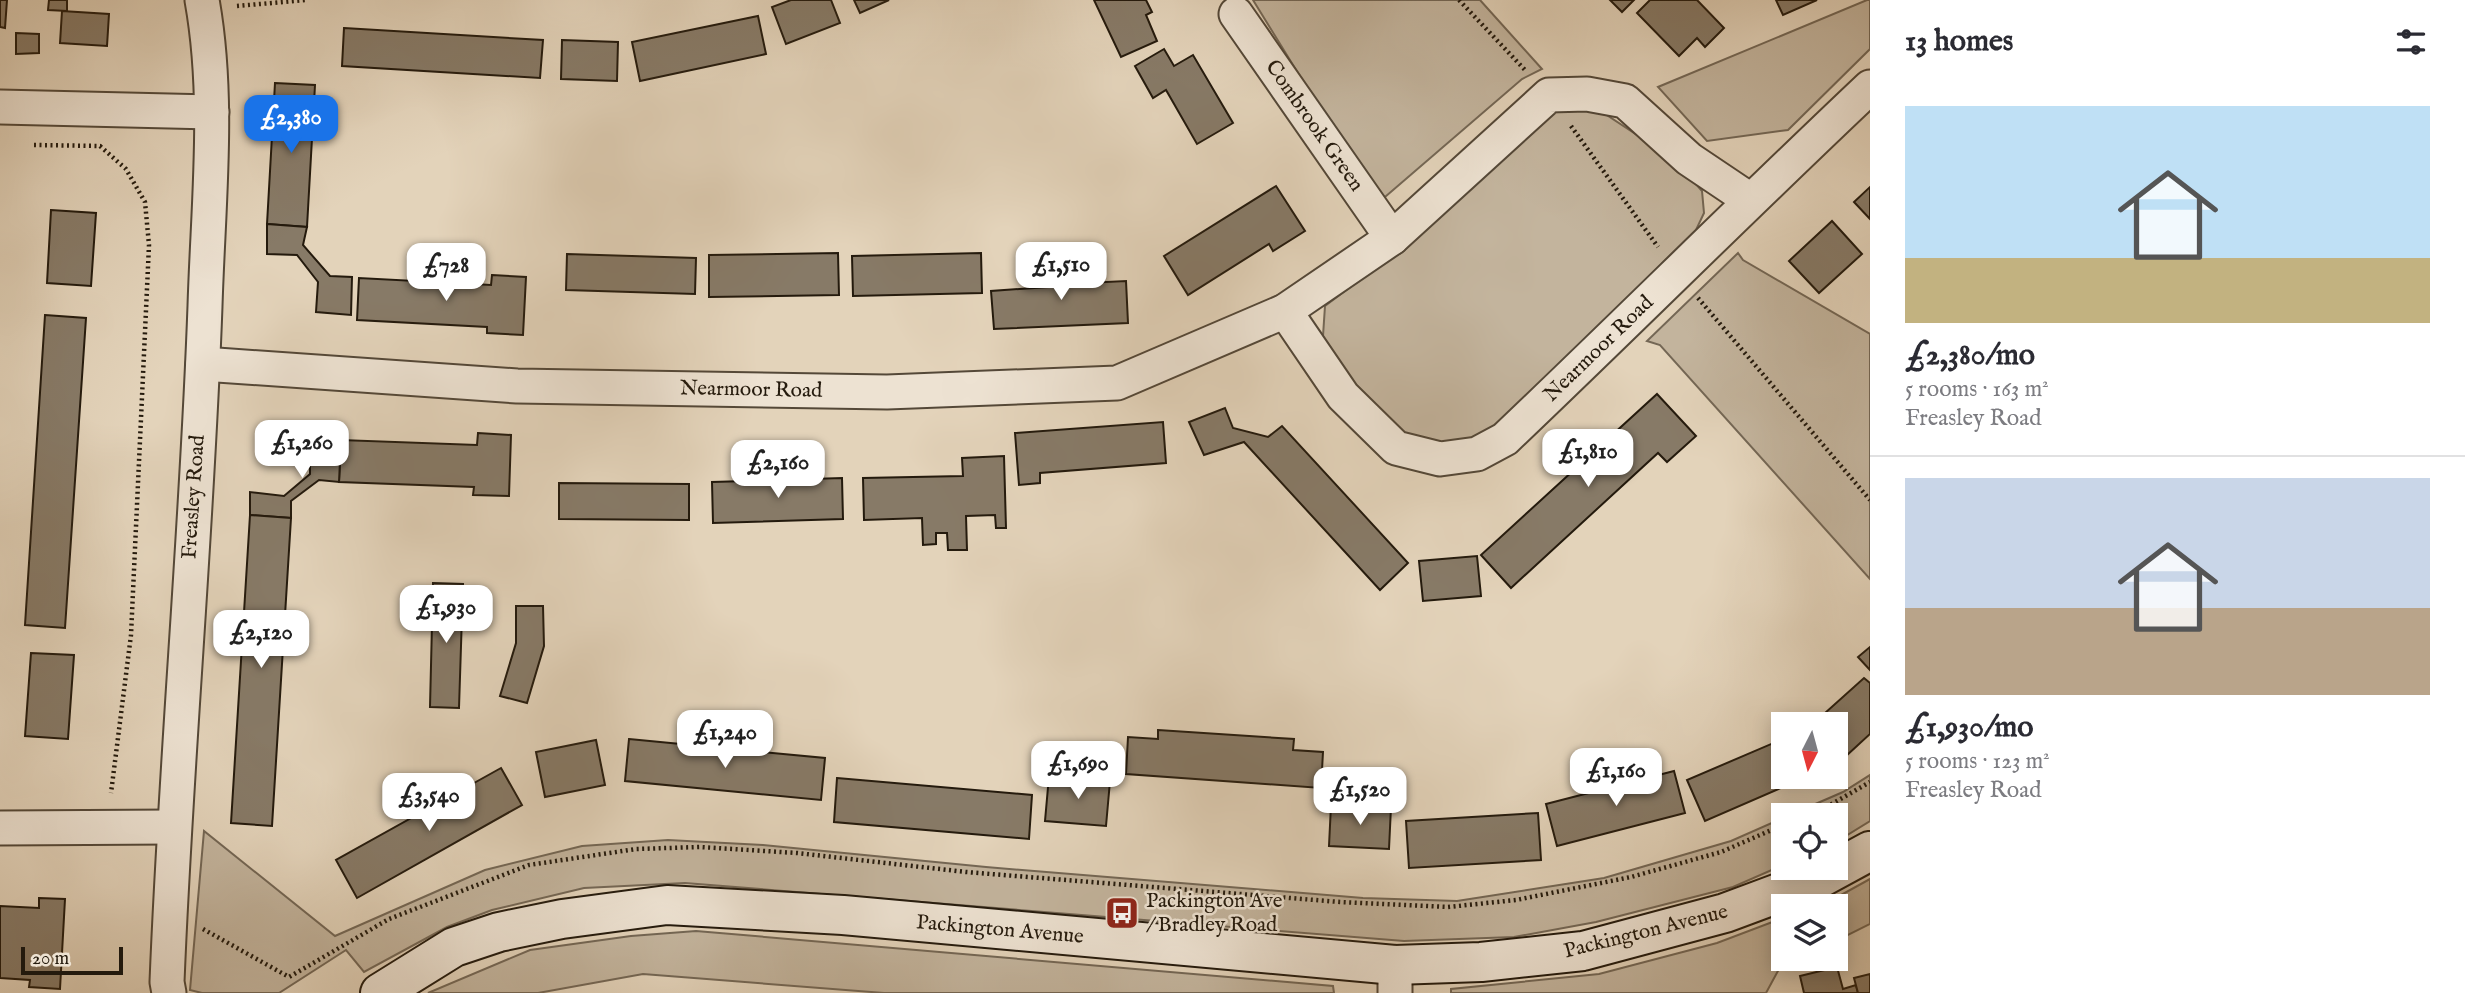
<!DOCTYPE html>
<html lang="en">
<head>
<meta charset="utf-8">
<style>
  :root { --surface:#fff; --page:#f2f2f3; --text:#2b2b33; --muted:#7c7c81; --line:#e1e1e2; --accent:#1a73e8 }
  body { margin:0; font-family:"IM FELL English",serif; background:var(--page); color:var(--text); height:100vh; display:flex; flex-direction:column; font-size:26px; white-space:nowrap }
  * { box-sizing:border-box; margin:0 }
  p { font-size:23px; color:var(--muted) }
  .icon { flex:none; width:38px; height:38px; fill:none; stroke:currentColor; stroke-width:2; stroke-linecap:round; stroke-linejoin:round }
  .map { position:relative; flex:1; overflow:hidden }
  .sheet { display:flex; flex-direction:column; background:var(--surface); width:595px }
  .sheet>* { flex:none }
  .needle { width:46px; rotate:186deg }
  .controls { position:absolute; left:1771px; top:712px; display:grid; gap:14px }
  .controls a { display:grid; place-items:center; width:77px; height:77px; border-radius:0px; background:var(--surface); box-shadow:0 4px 18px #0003; font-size:35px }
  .scale { position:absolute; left:21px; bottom:18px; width:102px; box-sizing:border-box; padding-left:7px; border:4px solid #241a0d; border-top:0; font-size:19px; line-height:24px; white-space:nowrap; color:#241a0d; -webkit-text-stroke:5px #ede2d2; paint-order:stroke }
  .price { position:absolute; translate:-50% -60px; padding:0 16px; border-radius:14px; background:#fff; color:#222; font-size:23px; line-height:46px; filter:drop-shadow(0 2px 4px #0008) }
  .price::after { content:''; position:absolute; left:50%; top:42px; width:21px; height:16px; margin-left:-10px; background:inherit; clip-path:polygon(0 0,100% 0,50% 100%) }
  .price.selected { background:var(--accent); color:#fff }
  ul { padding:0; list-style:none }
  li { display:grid; align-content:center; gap:14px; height:371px; padding:0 35px }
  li+li { border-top:2px solid var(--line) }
  li span { display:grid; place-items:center; height:217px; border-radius:0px; color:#555 }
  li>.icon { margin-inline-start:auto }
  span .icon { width:126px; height:126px; fill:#fffc; stroke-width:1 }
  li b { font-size:30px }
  h2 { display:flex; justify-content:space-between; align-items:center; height:84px; padding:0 35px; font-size:30px }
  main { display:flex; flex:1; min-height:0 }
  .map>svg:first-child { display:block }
</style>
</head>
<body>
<main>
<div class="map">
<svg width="1870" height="993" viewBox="0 0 1870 993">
  <rect width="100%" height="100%" fill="#e3d3ba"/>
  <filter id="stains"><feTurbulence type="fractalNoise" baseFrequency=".00286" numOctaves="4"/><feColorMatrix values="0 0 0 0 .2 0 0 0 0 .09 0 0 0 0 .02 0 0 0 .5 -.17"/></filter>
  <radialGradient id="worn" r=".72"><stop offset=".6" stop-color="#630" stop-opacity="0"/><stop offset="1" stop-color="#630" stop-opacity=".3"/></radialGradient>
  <g fill="#c3b49d" stroke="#746755" stroke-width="2">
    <polygon points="1253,0 1480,0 1542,69 1522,79 1378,203"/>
    <polygon points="1867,0 1870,0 1870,49 1788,130 1707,141 1658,87"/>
    <polygon points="1579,106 1599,110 1675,160 1702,191 1704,213 1696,230 1486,437 1434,444 1398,433 1322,351 1325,306 1409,243 1541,116"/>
    <polygon points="1738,253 1743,260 1870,334 1870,579 1660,345 1647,341"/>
    <polygon points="1870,775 1870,821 1836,842 1836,816 1790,815 1843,792"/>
    <polygon points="1783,818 1783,865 1733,887 1596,922 1514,937 1404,941 685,883 584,888 492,910 447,927 364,972 346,950 279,993 202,993 190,990 204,831 335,936 485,870 582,846 668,840 763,845 986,867 1363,898 1457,901 1604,878 1731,841"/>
    <polygon points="1870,879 1870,924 1836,941 1836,906 1816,906 1832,900"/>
    <polygon points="1783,918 1783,959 1799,959 1779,969 1766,993 1451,993 1451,989 1599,974 1717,943"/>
    <polygon points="696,931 1333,986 1334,993 884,993 643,974 538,993 428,993 530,950 631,936"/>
  </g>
  <g fill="#877a67" stroke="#241a0d" stroke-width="2">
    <polygon points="0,0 7,0 5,28 0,27"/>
    <polygon points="49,0 67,0 67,11 48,10"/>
    <polygon points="791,0 831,0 840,23 786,44 772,7"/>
    <polygon points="854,0 889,0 860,13"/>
    <polygon points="1094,0 1146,0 1152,12 1146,15 1157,41 1121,57"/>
    <polygon points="1610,0 1634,0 1622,12"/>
    <polygon points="1650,0 1697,0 1724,28 1705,47 1697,38 1679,56 1637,13"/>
    <polygon points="1776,0 1817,0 1783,15"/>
    <polygon points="62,11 109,14 107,46 60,43"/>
    <polygon points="758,16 766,54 640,81 632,42"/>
    <polygon points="344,28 543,40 540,78 342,66"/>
    <polygon points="16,33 39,34 39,53 16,54"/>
    <polygon points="562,40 618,42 617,81 561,79"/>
    <polygon points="1164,49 1174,66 1193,55 1233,123 1197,144 1166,90 1153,98 1135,66"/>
    <polygon points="275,83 315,85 307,227 267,224"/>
    <polygon points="1276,186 1305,231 1273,251 1269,244 1188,295 1164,256"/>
    <polygon points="1870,187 1870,219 1854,202"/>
    <polygon points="51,210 96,213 91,286 47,283"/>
    <polygon points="1832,221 1862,254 1819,293 1789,261"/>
    <polygon points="267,224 307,227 303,245 330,276 352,277 351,315 316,312 318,282 297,255 267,254"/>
    <polygon points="838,253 839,295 709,297 709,255"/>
    <polygon points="981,253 982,293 853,296 852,256"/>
    <polygon points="1065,253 1066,284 1126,281 1128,323 994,329 991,291 1048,287 1046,254"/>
    <polygon points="567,254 696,258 695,294 566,290"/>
    <polygon points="492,275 526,277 523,335 487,333 487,327 357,320 359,278 491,285"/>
    <polygon points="45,315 86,318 65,628 25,625"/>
    <polygon points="1657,394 1696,436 1667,462 1658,453 1511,588 1481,555"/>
    <polygon points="1225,408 1233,428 1268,437 1282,426 1408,563 1380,590 1244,442 1204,455 1189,422"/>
    <polygon points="1163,422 1166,463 1040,473 1040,483 1019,485 1015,433"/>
    <polygon points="478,433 511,435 509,496 473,495 474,487 339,482 341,440 477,445"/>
    <polygon points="310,438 341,440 339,482 319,480 291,501 291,518 250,515 250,492 284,496 310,474"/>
    <polygon points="1004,456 1006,528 996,528 995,515 966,516 967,550 948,550 947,533 936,533 936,544 923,545 922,518 864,520 863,478 963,476 962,458"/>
    <polygon points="842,478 843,519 713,523 712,482"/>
    <polygon points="559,483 689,484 689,520 559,519"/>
    <polygon points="250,515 291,518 272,826 231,823"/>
    <polygon points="1477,556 1481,596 1423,601 1419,561"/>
    <polygon points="433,583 463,584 459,708 430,707"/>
    <polygon points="516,606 543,606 544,646 527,703 500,696 516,643"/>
    <polygon points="1870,647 1870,670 1858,657"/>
    <polygon points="31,653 74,655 68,739 25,736"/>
    <polygon points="1864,678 1870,683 1870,734 1846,756 1836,745 1836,724 1817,724 1815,722"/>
    <polygon points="1158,730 1294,739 1293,750 1323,752 1321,788 1126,774 1128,737 1158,739"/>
    <polygon points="629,739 825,758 821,800 625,781"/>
    <polygon points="1783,739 1783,777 1806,777 1705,821 1687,780"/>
    <polygon points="596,740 605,785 545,797 536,752"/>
    <polygon points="501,768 522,805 357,898 336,860"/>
    <polygon points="1674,771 1685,813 1557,846 1546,804"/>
    <polygon points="1049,776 1110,781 1106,826 1045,821"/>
    <polygon points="837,778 1032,795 1029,839 834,822"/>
    <polygon points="1331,805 1391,807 1389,849 1329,846"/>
    <polygon points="1538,813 1541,860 1409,868 1406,821"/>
    <polygon points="39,898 65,899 60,989 29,987 30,980 0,978 0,906 39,908"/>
    <polygon points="1837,967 1843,989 1856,985 1858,993 1804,993 1800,976"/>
    <polygon points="1870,974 1870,993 1858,993 1854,978"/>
  </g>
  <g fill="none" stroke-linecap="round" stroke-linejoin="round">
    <defs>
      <g id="street">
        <polyline points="1236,14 1392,238"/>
        <polyline points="0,107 212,112"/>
        <path d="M1285 311 1343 396 1396 448 1440 459 1477 454 1505 439C1628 322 1747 203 1870 87"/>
        <polyline points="203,364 517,386 887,392 1117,383 1285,311 1392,238 1549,95 1587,94 1625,101 1689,159 1750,200"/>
        <polyline points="0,828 173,827"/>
        <polyline points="1395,965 1395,993"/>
        <path d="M169 993 167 982C176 756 197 531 205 306 208 205 220 100 202 0"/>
      </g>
      <polyline id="secondary" points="380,993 454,947 499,932 562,919 667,905 843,915 1395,965 1481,962 1583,951 1725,913 1822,877 1870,851"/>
    </defs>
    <use href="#street" stroke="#544838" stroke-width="37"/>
    <use href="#secondary" stroke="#241a0d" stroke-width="42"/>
    <g stroke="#241a0d" stroke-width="4.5" stroke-dasharray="2 3.5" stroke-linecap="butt">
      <polyline points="1459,0 1526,71"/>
      <polyline points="237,6 306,0"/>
      <polyline points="1571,126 1658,247"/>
      <polyline points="34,145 100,146 126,169 145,202 149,245 131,635 111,793"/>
      <polyline points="1698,298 1870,500"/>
      <polyline points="1806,816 1830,805 1870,782"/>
      <polyline points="203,929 289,977 389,919 529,865 636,849 700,847 797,853 966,872 1340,902 1448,907 1516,900 1631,877 1721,852 1783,825"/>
    </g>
    <use href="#street" stroke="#ede2d2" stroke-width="33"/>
    <use href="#secondary" stroke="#ede2d2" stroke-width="38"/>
  </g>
  <defs>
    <symbol id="bus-square" viewBox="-11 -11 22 22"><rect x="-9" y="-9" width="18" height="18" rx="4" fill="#8f2418" stroke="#ede2d2"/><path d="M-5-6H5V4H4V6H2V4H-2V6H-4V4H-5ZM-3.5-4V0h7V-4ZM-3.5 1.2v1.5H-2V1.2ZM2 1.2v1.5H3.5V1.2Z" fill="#fff"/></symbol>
  </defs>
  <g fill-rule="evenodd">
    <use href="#bus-square" x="1103" y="894" width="38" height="38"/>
  </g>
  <g text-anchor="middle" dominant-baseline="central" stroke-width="5" stroke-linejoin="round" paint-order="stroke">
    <g font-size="21" fill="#241a0d" stroke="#ede2d2">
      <text transform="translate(1314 126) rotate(55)">Combrook Green</text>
      <text transform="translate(1599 349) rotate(-44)">Nearmoor Road</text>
      <text transform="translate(751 390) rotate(1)">Nearmoor Road</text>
      <text transform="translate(194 497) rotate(-86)">Freasley Road</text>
      <text transform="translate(1000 930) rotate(5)">Packington Avenue</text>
      <text transform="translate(1646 932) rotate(-14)">Packington Avenue</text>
    </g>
    <g font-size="21" fill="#241a0d" stroke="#ede2d2" text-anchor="start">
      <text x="1146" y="901">Packington Ave<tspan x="1146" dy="24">/ Bradley Road</tspan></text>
    </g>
  </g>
  <rect width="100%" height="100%" filter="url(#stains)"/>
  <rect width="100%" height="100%" fill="url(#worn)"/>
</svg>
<div class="controls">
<a><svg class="needle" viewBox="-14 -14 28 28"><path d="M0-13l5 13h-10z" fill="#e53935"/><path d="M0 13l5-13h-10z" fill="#7c7c81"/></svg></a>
<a><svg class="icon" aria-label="locate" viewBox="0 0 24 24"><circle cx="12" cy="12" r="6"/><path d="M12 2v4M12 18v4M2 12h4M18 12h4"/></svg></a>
<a><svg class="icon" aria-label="layers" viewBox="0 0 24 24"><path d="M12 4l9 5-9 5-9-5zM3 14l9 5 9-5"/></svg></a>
</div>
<div class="scale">20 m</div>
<b class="price selected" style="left:291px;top:155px">£2,380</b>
<b class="price" style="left:1061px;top:302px">£1,510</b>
<b class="price" style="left:446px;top:303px">£728</b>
<b class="price" style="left:302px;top:480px">£1,260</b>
<b class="price" style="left:1588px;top:489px">£1,810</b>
<b class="price" style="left:778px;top:500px">£2,160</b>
<b class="price" style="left:446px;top:645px">£1,930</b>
<b class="price" style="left:261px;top:670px">£2,120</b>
<b class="price" style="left:725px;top:770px">£1,240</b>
<b class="price" style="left:1078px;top:801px">£1,690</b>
<b class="price" style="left:1616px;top:808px">£1,160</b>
<b class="price" style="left:1360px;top:827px">£1,520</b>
<b class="price" style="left:429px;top:833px">£3,540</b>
</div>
<section class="sheet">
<h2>13 homes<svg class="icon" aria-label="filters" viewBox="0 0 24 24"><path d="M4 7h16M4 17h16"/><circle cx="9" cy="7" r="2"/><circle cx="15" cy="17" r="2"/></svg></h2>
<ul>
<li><span style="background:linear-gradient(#bfe0f5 70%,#c2b280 0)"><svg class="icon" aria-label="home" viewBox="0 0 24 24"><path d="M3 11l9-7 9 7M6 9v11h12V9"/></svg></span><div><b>£2,380/mo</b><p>5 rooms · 163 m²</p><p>Freasley Road</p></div></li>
<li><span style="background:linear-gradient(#c9d6e8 60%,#b9a48a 0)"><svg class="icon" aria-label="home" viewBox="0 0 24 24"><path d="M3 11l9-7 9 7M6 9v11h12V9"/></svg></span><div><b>£1,930/mo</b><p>5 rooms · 123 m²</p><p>Freasley Road</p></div></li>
</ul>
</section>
</main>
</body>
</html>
